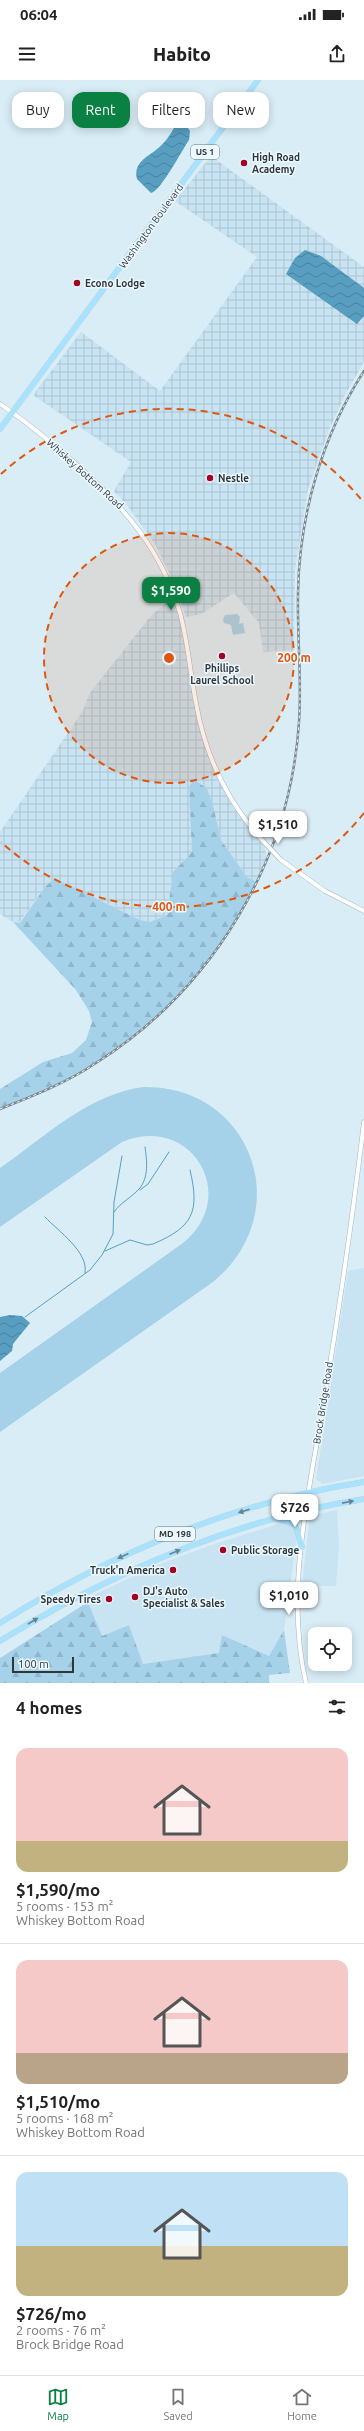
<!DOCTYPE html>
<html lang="en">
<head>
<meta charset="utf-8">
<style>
  :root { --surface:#fff; --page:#f2f2f2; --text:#222; --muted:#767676; --line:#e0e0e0; --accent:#0b8043 }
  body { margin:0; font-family:Ubuntu,sans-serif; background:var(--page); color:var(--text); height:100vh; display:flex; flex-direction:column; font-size:15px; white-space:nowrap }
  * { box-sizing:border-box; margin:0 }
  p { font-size:13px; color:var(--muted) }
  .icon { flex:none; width:22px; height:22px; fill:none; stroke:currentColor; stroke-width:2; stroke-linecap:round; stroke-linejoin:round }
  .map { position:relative; height:1603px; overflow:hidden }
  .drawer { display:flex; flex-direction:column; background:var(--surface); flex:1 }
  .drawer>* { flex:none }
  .top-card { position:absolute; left:12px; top:12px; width:340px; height:36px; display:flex; gap:8px }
  .fabs { position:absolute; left:308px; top:1547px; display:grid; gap:8px }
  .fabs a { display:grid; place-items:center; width:44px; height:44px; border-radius:8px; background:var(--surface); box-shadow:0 2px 10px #0003; font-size:20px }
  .scale { position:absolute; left:12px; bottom:10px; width:62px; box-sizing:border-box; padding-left:4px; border:2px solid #2f373b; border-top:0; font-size:11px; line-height:14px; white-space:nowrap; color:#2f373b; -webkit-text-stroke:3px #ecf8ff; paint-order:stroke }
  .price { position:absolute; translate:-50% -34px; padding:0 9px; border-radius:8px; background:#fff; color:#222; font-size:13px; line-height:26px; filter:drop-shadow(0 1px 2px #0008) }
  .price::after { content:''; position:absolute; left:50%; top:24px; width:12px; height:9px; margin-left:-6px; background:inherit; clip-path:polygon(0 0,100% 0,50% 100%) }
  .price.active { background:var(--accent); color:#fff }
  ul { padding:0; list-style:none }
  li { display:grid; align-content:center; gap:8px; height:212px; padding:0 16px }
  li+li { border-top:1px solid var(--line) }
  li span { display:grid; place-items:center; height:124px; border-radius:12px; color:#555 }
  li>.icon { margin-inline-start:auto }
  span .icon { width:72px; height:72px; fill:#fffc; stroke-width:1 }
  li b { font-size:17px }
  h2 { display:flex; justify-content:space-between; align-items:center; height:48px; padding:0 16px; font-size:17px }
  .tag { padding:0 14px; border-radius:12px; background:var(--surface); box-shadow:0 2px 10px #0003; font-size:14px; line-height:36px }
  .tag.active { background:var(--accent); color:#fff }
  .status { display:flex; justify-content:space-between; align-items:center; height:28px; padding:0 20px; background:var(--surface); direction:ltr }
  .status svg { height:11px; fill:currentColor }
  header { display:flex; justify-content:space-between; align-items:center; height:52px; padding:0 16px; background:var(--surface); font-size:18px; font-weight:800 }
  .menu { display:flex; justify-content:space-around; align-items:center; height:56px; border-top:1px solid var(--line); background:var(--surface); font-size:11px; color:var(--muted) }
  .menu a { display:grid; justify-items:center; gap:2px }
  .menu .active { color:var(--accent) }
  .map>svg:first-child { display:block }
</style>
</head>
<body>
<div class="status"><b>06:04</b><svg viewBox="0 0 49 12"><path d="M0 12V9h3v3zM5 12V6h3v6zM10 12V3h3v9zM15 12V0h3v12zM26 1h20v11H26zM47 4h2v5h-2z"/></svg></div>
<header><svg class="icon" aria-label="menu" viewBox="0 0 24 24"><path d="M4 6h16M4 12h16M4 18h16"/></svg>Habito<svg class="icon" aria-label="share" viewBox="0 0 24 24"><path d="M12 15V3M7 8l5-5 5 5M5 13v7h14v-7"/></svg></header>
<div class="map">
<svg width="364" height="1603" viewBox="0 0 364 1603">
  <defs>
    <pattern id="industrial-grid" width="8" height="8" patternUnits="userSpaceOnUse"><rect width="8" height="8" fill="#c8e3f2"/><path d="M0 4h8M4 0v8" fill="none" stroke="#acc3d0"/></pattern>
    <pattern id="forest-firs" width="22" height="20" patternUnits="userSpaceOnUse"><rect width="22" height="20" fill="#a5d2e9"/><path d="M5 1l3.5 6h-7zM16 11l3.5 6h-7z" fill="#8eb5c9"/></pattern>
    <pattern id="water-waves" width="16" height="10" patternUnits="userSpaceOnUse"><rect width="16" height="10" fill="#589ec0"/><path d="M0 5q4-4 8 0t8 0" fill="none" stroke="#49829d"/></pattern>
  </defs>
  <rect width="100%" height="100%" fill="#d9edf7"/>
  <g fill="#c8e3f2">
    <polygon points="364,1188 364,1396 323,1404 316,1399 348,1191"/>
    <polygon points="337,1430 339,1466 336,1506 302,1506 310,1436"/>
    <polygon points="278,1444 289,1446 297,1455 284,1550 269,1576 222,1555 220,1573 143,1584 129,1545 102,1556 87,1518 155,1486 211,1465"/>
  </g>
  <g fill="url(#industrial-grid)">
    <polygon points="211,76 364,187 364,282 346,313 329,350 308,409 295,490 294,570 263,572 259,543 234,513 201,534 186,537 176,507 155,464 130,429 114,411 131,382 33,315 81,252 160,311 257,177 175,121"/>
    <polygon points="174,515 184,551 204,657 229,714 264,762 267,779 257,802 247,797 221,760 213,725 189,707 192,772 173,792 167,835 150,842 140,840 54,798 45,807 19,843 13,842 0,834 0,752 83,631 89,614 150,537"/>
  </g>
  <g fill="#a5d2e9">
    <polygon points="237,534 240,537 239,544 243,543 245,553 233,555 231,545 224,543 223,539 225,535"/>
    <path d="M144 1007C253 1006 297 1133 213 1202L0 1352V1293L183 1163C241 1116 191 1033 122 1062L0 1147V1088C43 1058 90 1013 144 1007Z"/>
  </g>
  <g fill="url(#forest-firs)">
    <path d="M194 699 207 709 213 725 221 760 247 797 257 802C202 913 115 986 0 1029V1009L43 982 72 973 86 960 92 942 89 931 76 910 13 842 20 843 45 807 54 798 140 840 150 842 167 835 173 792 192 772 189 707Z"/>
    <polygon points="88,1522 102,1556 129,1545 143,1584 219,1573 222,1555 269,1576 284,1550 290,1593 269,1595 269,1603 0,1603 0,1578"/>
  </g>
  <g fill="url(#water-waves)">
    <path d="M179 44 187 47 190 51 189 60C182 70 161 111 151 113L137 99C133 82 148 77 157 69 164 64 171 54 175 46Z"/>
    <polygon points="305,170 321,176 364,208 364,236 357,244 286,194 295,178"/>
    <polygon points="10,1235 22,1236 30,1243 13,1264 12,1271 0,1281 0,1237"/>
  </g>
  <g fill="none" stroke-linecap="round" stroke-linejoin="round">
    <g stroke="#589ec0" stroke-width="1">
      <polyline points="140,1110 148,1104 169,1072"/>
      <path d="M114 1132C121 1122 131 1118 139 1109 149 1098 147 1080 145 1067"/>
      <path d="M45 1137C58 1151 89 1172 85 1193"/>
      <path d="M105 1171 130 1160 147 1165 153 1164C193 1147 200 1132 190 1090"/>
      <polyline points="25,1237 90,1190 102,1175 113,1154 114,1122 122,1076"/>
    </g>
    <defs>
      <g id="tertiary">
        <path d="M0 324C27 342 52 363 76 384 125 428 161 469 180 533 188 562 190 593 196 623 205 675 228 723 264 762"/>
        <polyline points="281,780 325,811 364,831"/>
        <path d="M306 1603C284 1508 310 1410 325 1315 340 1225 353 1133 364 1042"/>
      </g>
      <g id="primary">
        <polyline points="0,349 258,0"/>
        <polyline points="278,1439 295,1445 302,1467"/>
        <path d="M0 1543C110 1474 235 1422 364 1402"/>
        <path d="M0 1561C112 1492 233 1440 364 1419"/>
      </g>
    </defs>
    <use href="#tertiary" stroke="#a3b6c0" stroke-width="5"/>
    <use href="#primary" stroke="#cdcfd0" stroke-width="6"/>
    <use href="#tertiary" stroke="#fff" stroke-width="4"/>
    <use href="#primary" stroke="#a9e2fd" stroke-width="5.5"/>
    <defs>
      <path id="rail" d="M0 1029C33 1016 66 1003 96 983 213 909 290 781 299 642 302 599 297 556 298 514 299 436 322 356 364 291"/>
    </defs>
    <use href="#rail" stroke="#7b898f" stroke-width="2.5"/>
    <use href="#rail" stroke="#ecf8ff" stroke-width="1" stroke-dasharray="3" stroke-linecap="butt"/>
    <defs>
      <polyline id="tertiary-bridge" points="264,762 281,780"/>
    </defs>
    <use href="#tertiary-bridge" stroke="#a3b6c0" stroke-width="5" stroke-linecap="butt"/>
    <use href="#tertiary-bridge" stroke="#fff" stroke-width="4"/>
  </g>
  <defs><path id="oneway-solid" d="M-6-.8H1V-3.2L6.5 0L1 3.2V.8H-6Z"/></defs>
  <g fill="#668492">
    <use href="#oneway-solid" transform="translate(348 1422) rotate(-11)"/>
    <use href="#oneway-solid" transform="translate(244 1431) rotate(163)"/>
    <use href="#oneway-solid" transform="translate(175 1472) rotate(-22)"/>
    <use href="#oneway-solid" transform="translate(123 1476) rotate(155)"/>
    <use href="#oneway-solid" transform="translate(33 1541) rotate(-31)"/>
  </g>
  <circle cx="169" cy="578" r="125" fill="#df570e" fill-opacity=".12"/>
  <g fill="none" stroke="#df570e" stroke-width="2" stroke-dasharray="7 5">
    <circle cx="169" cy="578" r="125"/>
    <path d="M364 733A249 249 0 0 1 1 762M1 394A249 249 0 0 1 364 423"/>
  </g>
  <g fill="#a20321" stroke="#ecf8ff" stroke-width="1.5">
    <circle cx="244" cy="83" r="4"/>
    <circle cx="77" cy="203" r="4"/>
    <circle cx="210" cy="398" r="4"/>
    <circle cx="222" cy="576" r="4"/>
    <circle cx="223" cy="1470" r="4"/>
    <circle cx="173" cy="1490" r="4"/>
    <circle cx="135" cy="1517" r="4"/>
    <circle cx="109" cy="1519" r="4"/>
  </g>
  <g text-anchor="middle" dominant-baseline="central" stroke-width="3" stroke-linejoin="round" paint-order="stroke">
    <g fill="#ecf8ff" stroke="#687176" stroke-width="1">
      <rect x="191" y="65" width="28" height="14" rx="3"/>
      <rect x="155" y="1447" width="40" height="14" rx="3"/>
    </g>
    <g font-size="9" font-weight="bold" fill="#2f373b">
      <text x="205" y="72">US 1</text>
      <text x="175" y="1454">MD 198</text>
    </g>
    <g font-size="10" font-weight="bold" fill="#2f373b" stroke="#ecf8ff" text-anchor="start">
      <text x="252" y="77">High Road<tspan x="252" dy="12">Academy</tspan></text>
      <text x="85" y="203">Econo Lodge</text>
      <text x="218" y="398">Nestle</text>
      <text x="222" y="588" text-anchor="middle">Phillips<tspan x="222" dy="12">Laurel School</tspan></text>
      <text x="231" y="1470">Public Storage</text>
      <text x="165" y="1490" text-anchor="end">Truck'n America</text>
      <text x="143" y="1511">DJ's Auto<tspan x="143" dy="12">Specialist &amp; Sales</tspan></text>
      <text x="101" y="1519" text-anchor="end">Speedy Tires</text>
    </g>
    <g font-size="10" fill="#2f373b" stroke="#ecf8ff">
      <text transform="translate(151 146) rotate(-54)">Washington Boulevard</text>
      <text transform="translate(85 394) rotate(42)">Whiskey Bottom Road</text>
      <text transform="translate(323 1323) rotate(-81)">Brock Bridge Road</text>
    </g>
  </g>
  <circle cx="169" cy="578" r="6" fill="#df570e" stroke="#ecf8ff" stroke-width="2"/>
  <g font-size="12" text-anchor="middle" font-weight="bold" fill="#df570e" stroke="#ecf8ff" stroke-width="3" stroke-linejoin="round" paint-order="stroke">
    <text x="294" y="582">200 m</text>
    <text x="169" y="831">400 m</text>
  </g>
</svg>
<div class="fabs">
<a><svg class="icon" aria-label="locate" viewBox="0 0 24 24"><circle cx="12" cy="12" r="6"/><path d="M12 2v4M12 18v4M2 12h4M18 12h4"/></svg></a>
</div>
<div class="scale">100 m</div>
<b class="price active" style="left:171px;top:531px">$1,590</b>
<b class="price" style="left:278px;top:765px">$1,510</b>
<b class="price" style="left:295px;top:1448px">$726</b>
<b class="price" style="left:289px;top:1536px">$1,010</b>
<div class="top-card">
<a class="tag">Buy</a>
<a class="tag active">Rent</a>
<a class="tag">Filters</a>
<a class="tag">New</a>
</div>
</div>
<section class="drawer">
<h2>4 homes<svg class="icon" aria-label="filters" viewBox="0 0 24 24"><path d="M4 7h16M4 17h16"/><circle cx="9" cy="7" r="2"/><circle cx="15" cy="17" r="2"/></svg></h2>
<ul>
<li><span style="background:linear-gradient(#f6c9c9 75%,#c2b280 0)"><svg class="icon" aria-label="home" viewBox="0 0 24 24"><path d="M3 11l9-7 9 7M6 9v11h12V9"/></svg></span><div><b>$1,590/mo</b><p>5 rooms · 153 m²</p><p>Whiskey Bottom Road</p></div></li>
<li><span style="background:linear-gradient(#f6c9c9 75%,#b9a48a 0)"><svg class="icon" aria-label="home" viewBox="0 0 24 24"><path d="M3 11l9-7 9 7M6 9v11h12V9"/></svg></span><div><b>$1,510/mo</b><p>5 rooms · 168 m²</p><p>Whiskey Bottom Road</p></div></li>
<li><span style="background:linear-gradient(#bfe0f5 60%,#c2b280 0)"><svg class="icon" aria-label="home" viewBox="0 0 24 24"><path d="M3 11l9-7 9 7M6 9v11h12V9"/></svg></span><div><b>$726/mo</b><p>2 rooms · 76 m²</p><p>Brock Bridge Road</p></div></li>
</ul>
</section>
<nav class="menu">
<a class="active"><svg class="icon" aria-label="map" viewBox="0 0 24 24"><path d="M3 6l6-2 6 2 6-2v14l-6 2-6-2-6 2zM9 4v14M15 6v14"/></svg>Map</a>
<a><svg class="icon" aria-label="saved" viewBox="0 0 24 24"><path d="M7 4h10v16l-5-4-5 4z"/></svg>Saved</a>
<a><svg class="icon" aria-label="home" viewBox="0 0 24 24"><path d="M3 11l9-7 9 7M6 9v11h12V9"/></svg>Home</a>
</nav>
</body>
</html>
